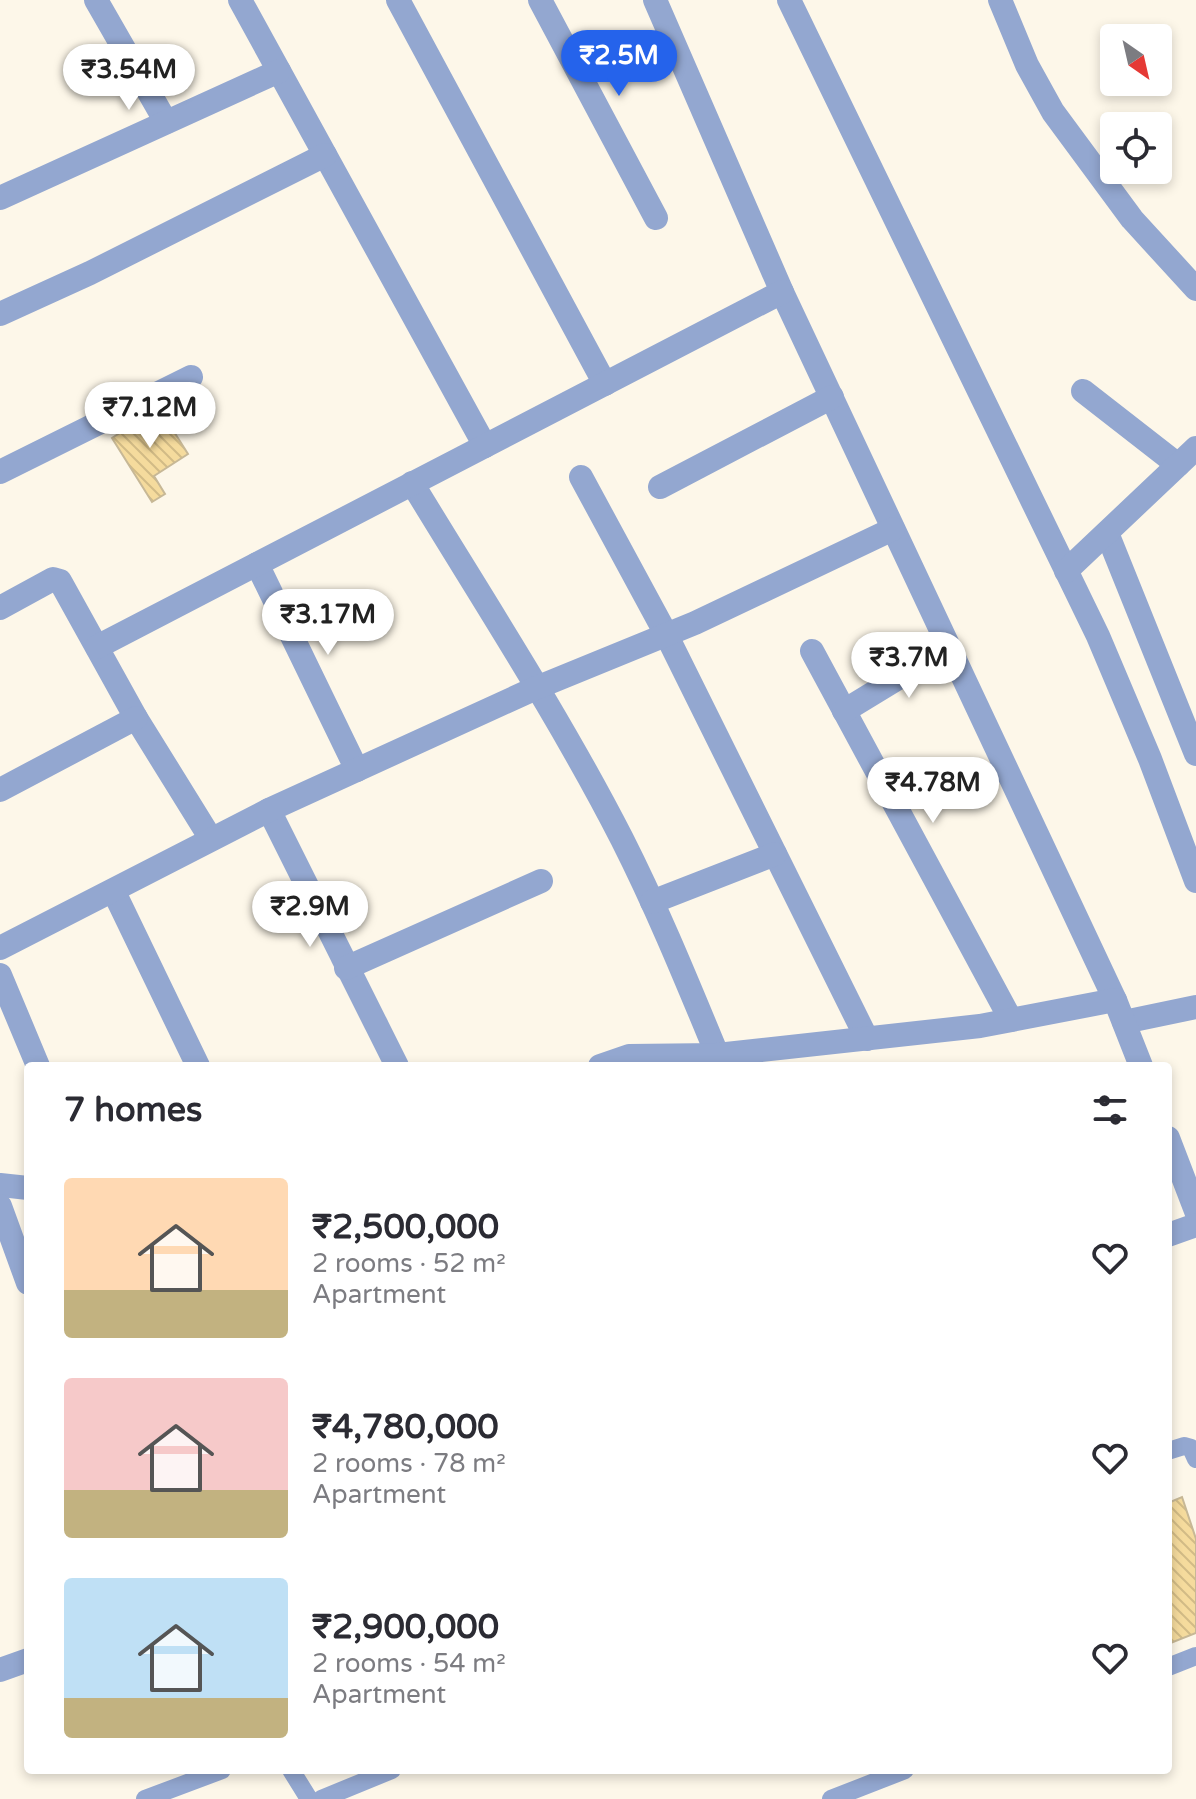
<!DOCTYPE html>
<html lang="en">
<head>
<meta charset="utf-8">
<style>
  :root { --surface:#fff; --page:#f7f7f7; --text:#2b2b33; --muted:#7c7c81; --accent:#2563eb }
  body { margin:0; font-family:"Varela Round",sans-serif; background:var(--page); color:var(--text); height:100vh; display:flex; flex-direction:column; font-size:30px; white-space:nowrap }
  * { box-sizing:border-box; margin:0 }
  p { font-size:26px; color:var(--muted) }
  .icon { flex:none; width:44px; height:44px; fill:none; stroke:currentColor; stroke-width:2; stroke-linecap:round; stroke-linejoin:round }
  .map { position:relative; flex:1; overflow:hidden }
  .drawer { position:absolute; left:24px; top:1062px; width:1148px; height:712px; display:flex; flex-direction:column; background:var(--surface); border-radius:8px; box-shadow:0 4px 12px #0003 }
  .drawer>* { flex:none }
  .needle { width:52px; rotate:146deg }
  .tools { position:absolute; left:1100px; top:24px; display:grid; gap:16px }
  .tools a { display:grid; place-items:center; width:72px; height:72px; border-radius:8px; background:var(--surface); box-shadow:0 4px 12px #0003; font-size:40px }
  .price { position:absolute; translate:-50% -68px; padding:0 18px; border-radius:28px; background:#fff; color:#222; font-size:26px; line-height:52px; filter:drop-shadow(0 2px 4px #0008) }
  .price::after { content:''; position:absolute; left:50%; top:48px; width:24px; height:18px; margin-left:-12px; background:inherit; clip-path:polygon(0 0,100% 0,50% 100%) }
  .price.current { background:var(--accent); color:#fff }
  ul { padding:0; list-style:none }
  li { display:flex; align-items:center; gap:24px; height:200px; padding:0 40px }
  li span { display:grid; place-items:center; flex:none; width:224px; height:160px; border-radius:8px; color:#555 }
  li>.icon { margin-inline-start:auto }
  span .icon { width:96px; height:96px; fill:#fffc; stroke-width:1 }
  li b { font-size:34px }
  h2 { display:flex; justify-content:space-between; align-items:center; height:96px; padding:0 40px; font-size:34px }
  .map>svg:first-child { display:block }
</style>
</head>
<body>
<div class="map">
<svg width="1196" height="1799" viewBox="0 0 1196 1799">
  <defs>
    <pattern id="building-back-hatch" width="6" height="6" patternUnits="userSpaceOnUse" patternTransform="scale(2)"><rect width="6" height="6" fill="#f5db9d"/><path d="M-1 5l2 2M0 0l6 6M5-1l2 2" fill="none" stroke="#d2bb86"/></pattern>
  </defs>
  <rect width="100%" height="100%" fill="#fdf7e9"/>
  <g fill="url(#building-back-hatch)" stroke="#c7b896" stroke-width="2">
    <polygon points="159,408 188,454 154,476 165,494 152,502 112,438"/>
    <polygon points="1182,1497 1196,1539 1196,1633 1168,1644 1168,1503"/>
  </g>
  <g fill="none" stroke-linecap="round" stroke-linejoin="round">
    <g stroke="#93a7d0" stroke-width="18">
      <polyline points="1168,1451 1184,1446 1191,1448 1196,1459"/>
      <polyline points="1168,1667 1196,1656"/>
      <polyline points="291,1770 309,1799"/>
      <polyline points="145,1799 222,1770"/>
      <polyline points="321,1799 392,1770"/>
      <polyline points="831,1799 905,1770"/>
    </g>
    <g stroke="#93a7d0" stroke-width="24">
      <polyline points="96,0 166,122"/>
      <polyline points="240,0 485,446"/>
      <polyline points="398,0 605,384"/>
      <polyline points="540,0 656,218"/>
      <polyline points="655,0 782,292 1115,1000"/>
      <polyline points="789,0 1098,636 1150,759 1196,881"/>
      <polyline points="1000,0 1027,65 1053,112 1132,219 1196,289"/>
      <polyline points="0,198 279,71"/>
      <polyline points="0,314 90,273 325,155"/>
      <polyline points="1083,391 1178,465"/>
      <polyline points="0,472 191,377"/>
      <polyline points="581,477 666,634 867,1039"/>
      <path d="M412 483C483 600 559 716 622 839 659 912 690 989 722 1066"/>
      <polyline points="660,487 832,397"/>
      <polyline points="1107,533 1196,754"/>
      <polyline points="257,564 357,770"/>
      <polyline points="1066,571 1196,448"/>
      <polyline points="0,608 53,579 60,581 136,718 211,839"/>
      <polyline points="97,647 782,292"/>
      <polyline points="812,651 1011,1020"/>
      <polyline points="844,711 949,647"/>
      <polyline points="0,790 136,718"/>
      <polyline points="269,810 397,1066"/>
      <polyline points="114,892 198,1066"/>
      <polyline points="652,902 775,854"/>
      <polyline points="0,948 269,810 536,688 695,623 893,529"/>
      <polyline points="346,968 541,881"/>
      <polyline points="0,975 38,1066"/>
      <polyline points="1124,1022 1196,1007"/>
      <polyline points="600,1066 629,1056 717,1055 980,1026 1115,1000 1141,1066"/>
      <polyline points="1168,1138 1196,1211"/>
      <polyline points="0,1185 28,1188"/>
      <polyline points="0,1206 28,1283"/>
      <polyline points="1168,1235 1196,1225"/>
      <polyline points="0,1670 28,1660"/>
    </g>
  </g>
</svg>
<div class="tools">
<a><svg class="needle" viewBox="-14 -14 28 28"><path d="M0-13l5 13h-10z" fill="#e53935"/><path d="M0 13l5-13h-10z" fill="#7c7c81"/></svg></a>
<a><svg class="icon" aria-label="locate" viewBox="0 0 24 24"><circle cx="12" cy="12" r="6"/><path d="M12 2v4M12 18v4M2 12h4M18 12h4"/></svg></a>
</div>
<b class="price current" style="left:619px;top:98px">₹2.5M</b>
<b class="price" style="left:129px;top:112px">₹3.54M</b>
<b class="price" style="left:150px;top:450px">₹7.12M</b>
<b class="price" style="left:328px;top:657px">₹3.17M</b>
<b class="price" style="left:909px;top:700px">₹3.7M</b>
<b class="price" style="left:933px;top:825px">₹4.78M</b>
<b class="price" style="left:310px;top:949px">₹2.9M</b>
<section class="drawer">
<h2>7 homes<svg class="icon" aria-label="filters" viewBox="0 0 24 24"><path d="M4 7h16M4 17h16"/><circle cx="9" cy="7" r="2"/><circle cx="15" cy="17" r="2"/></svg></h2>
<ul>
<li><span style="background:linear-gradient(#ffd9b3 70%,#c2b280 0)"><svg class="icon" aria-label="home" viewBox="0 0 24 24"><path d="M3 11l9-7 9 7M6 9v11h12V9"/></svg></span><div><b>₹2,500,000</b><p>2 rooms · 52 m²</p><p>Apartment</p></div><svg class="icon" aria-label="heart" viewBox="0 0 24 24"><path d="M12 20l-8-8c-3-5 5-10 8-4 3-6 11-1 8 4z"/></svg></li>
<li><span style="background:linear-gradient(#f6c9c9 70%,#c2b280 0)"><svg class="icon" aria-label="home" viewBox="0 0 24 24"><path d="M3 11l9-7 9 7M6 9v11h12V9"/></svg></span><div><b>₹4,780,000</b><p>2 rooms · 78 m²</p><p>Apartment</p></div><svg class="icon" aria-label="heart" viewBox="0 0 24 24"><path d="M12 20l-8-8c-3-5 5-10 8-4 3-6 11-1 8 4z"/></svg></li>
<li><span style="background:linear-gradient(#bfe0f5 75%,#c2b280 0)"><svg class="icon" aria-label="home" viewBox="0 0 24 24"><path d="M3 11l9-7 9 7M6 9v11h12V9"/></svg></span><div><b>₹2,900,000</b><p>2 rooms · 54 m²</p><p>Apartment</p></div><svg class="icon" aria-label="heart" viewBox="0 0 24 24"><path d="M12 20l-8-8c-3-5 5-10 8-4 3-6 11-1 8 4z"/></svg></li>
</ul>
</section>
</div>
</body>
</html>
